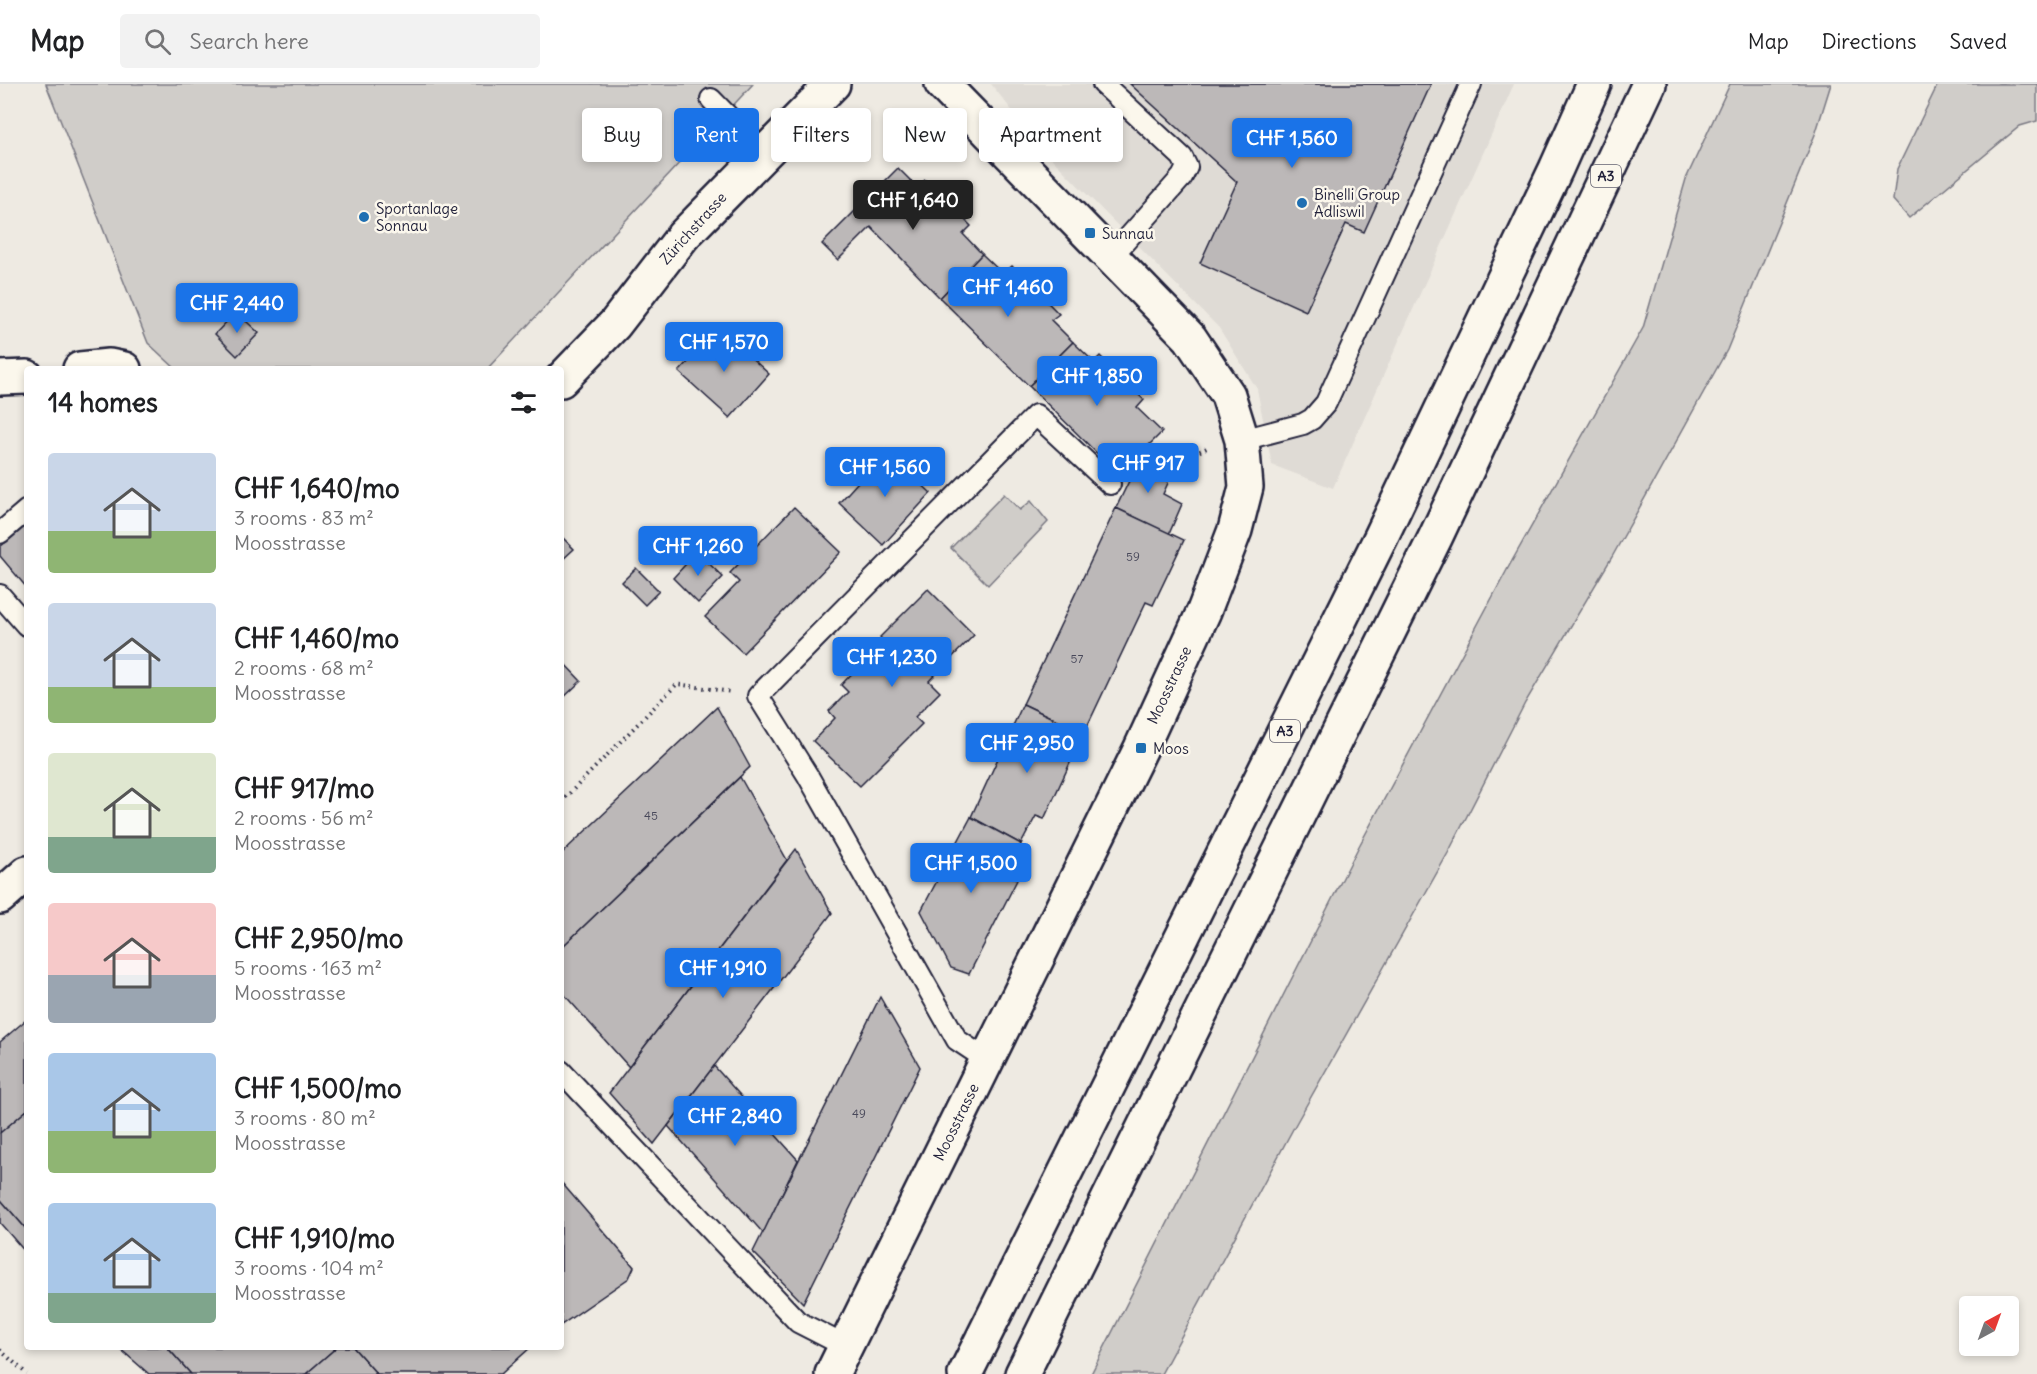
<!DOCTYPE html>
<html lang="en">
<head>
<meta charset="utf-8">
<style>
  :root { --surface:#fff; --page:#f2f2f2; --text:#202124; --muted:#757577; --line:#e0e0e0; --accent:#1a73e8 }
  body { margin:0; font-family:Delius,sans-serif; background:var(--page); color:var(--text); height:100vh; display:flex; flex-direction:column; font-size:22px; white-space:nowrap }
  * { box-sizing:border-box; margin:0 }
  p { font-size:20px; color:var(--muted) }
  .icon { flex:none; width:33px; height:33px; fill:none; stroke:currentColor; stroke-width:2; stroke-linecap:round; stroke-linejoin:round }
  .map { position:relative; flex:1; overflow:hidden }
  .drawer { position:absolute; left:24px; top:282px; width:540px; height:984px; display:flex; flex-direction:column; background:var(--surface); border-radius:6px; box-shadow:0 3px 9px #0003 }
  .drawer>* { flex:none }
  .top-card { position:absolute; left:582px; top:24px; width:570px; height:54px; display:flex; gap:12px }
  .needle { width:39px; rotate:41deg }
  .controls { position:absolute; left:1959px; top:1212px; display:grid; gap:12px }
  .controls a { display:grid; place-items:center; width:60px; height:60px; border-radius:6px; background:var(--surface); box-shadow:0 3px 9px #0003; font-size:30px }
  .price { position:absolute; translate:-50% -51px; padding:0 14px; border-radius:6px; background:var(--accent); color:#fff; font-size:20px; line-height:39px; filter:drop-shadow(0 2px 3px #0008) }
  .price::after { content:''; position:absolute; left:50%; top:36px; width:18px; height:14px; margin-left:-9px; background:inherit; clip-path:polygon(0 0,100% 0,50% 100%) }
  .price.on { background:#222; color:#fff }
  ul { padding:0; list-style:none }
  li { display:flex; align-items:center; gap:18px; height:150px; padding:0 24px }
  li span { display:grid; place-items:center; flex:none; width:168px; height:120px; border-radius:6px; color:#555 }
  li>.icon { margin-inline-start:auto }
  span .icon { width:72px; height:72px; fill:#fffc; stroke-width:1 }
  li b { font-size:26px }
  h2 { display:flex; justify-content:space-between; align-items:center; height:72px; padding:0 24px; font-size:26px }
  .pill { padding:0 21px; border-radius:6px; background:var(--surface); box-shadow:0 3px 9px #0003; font-size:21px; line-height:54px }
  .pill.on { background:var(--accent); color:#fff }
  header { display:flex; align-items:center; gap:36px; box-sizing:border-box; height:84px; padding:0 30px; background:var(--surface); border-bottom:2px solid var(--line) }
  header strong { font-size:28px }
  nav { display:flex; gap:33px; margin-inline-start:auto; font-size:21px }
  .search { width:420px; height:54px; background:var(--page); display:flex; align-items:center; gap:15px; box-sizing:border-box; padding:0 21px; border-radius:6px; color:var(--muted); font-size:22px }
  .map>svg:first-child { display:block }
</style>
</head>
<body>
<header>
<strong>Map</strong>
<div class="search"><svg class="icon" aria-label="search" viewBox="0 0 24 24"><circle cx="10" cy="10" r="6"/><path d="M15 15l6 6"/></svg>Search here</div>
<nav><a>Map</a><a>Directions</a><a>Saved</a></nav>
</header>
<div class="map">
<svg width="2037" height="1290" viewBox="0 0 2037 1290">
  <rect width="100%" height="100%" fill="#eeeae2"/>
  <filter id="ink" filterUnits="userSpaceOnUse"><feTurbulence type="fractalNoise" baseFrequency=".0167" numOctaves="2"/><feDisplacementMap in="SourceGraphic" scale="12" xChannelSelector="R" yChannelSelector="G"/><feConvolveMatrix kernelMatrix="1 2 1 2 8 2 1 2 1" color-interpolation-filters="sRGB"/></filter>
  <g filter="url(#ink)">
    <polygon fill="#dfdbd5" points="991,0 1514,0 1333,404 1272,381 1257,305 1219,244 1046,69"/>
    <g fill="#d0cdc9" stroke="#797882" stroke-width="1.5">
      <polygon points="46,0 753,0 487,285 176,285 148,259"/>
      <polygon points="1730,0 1831,0 1816,48 1727,266 1612,473 1525,619 1448,769 1293,1045 1161,1290 1091,1290 1358,764 1508,484 1643,244 1686,95"/>
      <polygon points="1938,0 2037,0 2037,37 2020,42 1909,134 1893,116 1897,85"/>
      <polygon points="1004,410 1020,426 1031,417 1048,438 988,501 951,464"/>
    </g>
    <g fill="#bcb8b8" stroke="#22223b" stroke-width="1.5">
      <polygon points="1130,0 1431,0 1364,148 1346,140 1306,227 1200,179 1237,98"/>
      <polygon points="898,84 917,103 925,96 971,142 963,150 982,170 940,214 871,143 838,176 822,160"/>
      <polygon points="982,170 1003,190 1012,182 1059,230 1051,236 1073,258 1029,302 940,214"/>
      <polygon points="236,228 259,249 237,272 215,250"/>
      <polygon points="719,244 769,290 730,334 679,288"/>
      <polygon points="1073,258 1094,278 1100,272 1144,316 1137,324 1162,348 1119,391 1029,302"/>
      <polygon points="1146,365 1161,384 1168,399 1163,410 1182,420 1169,450 1116,424 1129,397 1119,391"/>
      <polygon points="886,367 931,409 883,461 839,419"/>
      <polygon points="794,423 841,468 743,569 705,533 739,498 730,489"/>
      <polygon points="1116,424 1184,456 1153,521 1146,518 1084,649 1023,620"/>
      <polygon points="27,440 27,504 0,472 0,463"/>
      <polygon points="561,452 574,465 561,477"/>
      <polygon points="697,468 723,493 698,519 673,494"/>
      <polygon points="636,484 659,507 645,521 622,498"/>
      <polygon points="928,505 974,551 929,597 940,608 915,633 922,640 860,702 813,657 835,634 829,627 848,608 841,601 883,557 880,553"/>
      <polygon points="561,576 581,597 561,616"/>
      <polygon points="1023,620 1084,649 1044,735 1036,732 1021,760 971,733"/>
      <polygon points="717,623 750,683 561,864 561,770"/>
      <polygon points="740,693 787,776 629,983 561,907 561,864"/>
      <polygon points="971,733 1021,760 1007,789 1017,796 969,890 951,884 921,827"/>
      <polygon points="796,765 832,829 654,1060 609,1009"/>
      <polygon points="880,913 920,983 803,1219 753,1168"/>
      <polygon points="27,935 27,1026 0,1049 0,958"/>
      <polygon points="714,982 798,1076 763,1149 668,1042"/>
      <polygon points="27,1026 27,1146 0,1115 0,1049"/>
      <polygon points="561,1098 634,1183 629,1194 561,1241"/>
      <polygon points="0,1115 27,1146 27,1170 0,1139"/>
      <polygon points="118,1263 167,1263 191,1290 149,1290"/>
      <polygon points="167,1263 337,1263 306,1290 191,1290"/>
      <polygon points="337,1263 353,1263 377,1290 306,1290"/>
      <polygon points="353,1263 531,1263 501,1290 377,1290"/>
    </g>
    <g fill="none" stroke-linecap="round" stroke-linejoin="round">
      <defs>
        <g id="service">
          <polyline points="1103,0 1182,73 1187,83 1182,93 1112,172"/>
          <polyline points="711,15 764,69"/>
          <polyline points="1242,356 1303,340 1312,335 1326,319 1471,0"/>
          <polyline points="0,449 27,426"/>
          <polyline points="0,511 26,541"/>
          <polyline points="987,976 957,956 808,692 758,612 1036,331 1110,400"/>
          <polyline points="561,987 798,1238 845,1262"/>
        </g>
        <g id="minor">
          <polyline points="80,285 109,282 124,285"/>
          <polyline points="0,294 27,293"/>
          <polyline points="832,1290 1141,664 1204,527 1235,446 1246,403 1242,356 1228,311 1190,254 942,0"/>
        </g>
        <g id="secondary">
          <polyline points="561,296 615,240 683,152 833,0"/>
          <polyline points="0,813 27,789"/>
        </g>
        <g id="motorway">
          <polyline points="965,1290 1381,453 1556,85 1594,0"/>
          <polyline points="1022,1290 1435,454 1649,0"/>
        </g>
      </defs>
      <use href="#service" stroke="#22223b" stroke-width="24"/>
      <use href="#minor" stroke="#22223b" stroke-width="38"/>
      <use href="#secondary" stroke="#22223b" stroke-width="38"/>
      <use href="#motorway" stroke="#22223b" stroke-width="38"/>
      <g stroke="#22223b" stroke-width="4" stroke-dasharray="1.5 4.5" stroke-linecap="butt">
        <polyline points="1161,384 1207,364"/>
        <polyline points="561,718 677,600 732,608"/>
        <polyline points="0,1266 27,1290"/>
      </g>
      <use href="#service" stroke="#fbf7ec" stroke-width="20"/>
      <use href="#minor" stroke="#fbf7ec" stroke-width="33"/>
      <use href="#secondary" stroke="#fbf7ec" stroke-width="33"/>
      <use href="#motorway" stroke="#fbf7ec" stroke-width="33"/>
    </g>
  </g>
  <g fill="#1f6fb2" stroke="#fbf7ec" stroke-width="2">
    <circle cx="1302" cy="119" r="6"/>
    <circle cx="364" cy="133" r="6"/>
    <rect x="1084" y="143" width="12" height="12" rx="3"/>
    <rect x="1135" y="658" width="12" height="12" rx="3"/>
  </g>
  <g text-anchor="middle" dominant-baseline="central" stroke-width="5" stroke-linejoin="round" paint-order="stroke">
    <g font-size="12" fill="#48485a">
      <text x="1133" y="472">59</text>
      <text x="1077" y="574">57</text>
      <text x="651" y="731">45</text>
      <text x="859" y="1029">49</text>
    </g>
    <g fill="#fbf7ec" stroke="#636270" stroke-width="1.5">
      <rect x="1591" y="81" width="30" height="22" rx="4.5"/>
      <rect x="1270" y="636" width="30" height="22" rx="4.5"/>
    </g>
    <g font-size="14" font-weight="bold" fill="#22223b">
      <text x="1606" y="92">A3</text>
      <text x="1285" y="647">A3</text>
    </g>
    <g font-size="15" fill="#22223b" stroke="#fbf7ec" text-anchor="start">
      <text x="1314" y="110">Binelli Group<tspan x="1314" dy="17">Adliswil</tspan></text>
      <text x="376" y="124">Sportanlage<tspan x="376" dy="17">Sonnau</tspan></text>
      <text x="1102" y="149">Sunnau</text>
      <text x="1153" y="664">Moos</text>
    </g>
    <g font-size="15" fill="#22223b" stroke="#fbf7ec">
      <text transform="translate(693 144) rotate(-48)">Zürichstrasse</text>
      <text transform="translate(1169 601) rotate(-65)">Moosstrasse</text>
      <text transform="translate(956 1038) rotate(-64)">Moosstrasse</text>
    </g>
  </g>
</svg>
<div class="controls">
<a><svg class="needle" viewBox="-14 -14 28 28"><path d="M0-13l5 13h-10z" fill="#e53935"/><path d="M0 13l5-13h-10z" fill="#757577"/></svg></a>
</div>
<b class="price" style="left:1292px;top:85px">CHF 1,560</b>
<b class="price on" style="left:913px;top:147px">CHF 1,640</b>
<b class="price" style="left:1008px;top:234px">CHF 1,460</b>
<b class="price" style="left:237px;top:250px">CHF 2,440</b>
<b class="price" style="left:724px;top:289px">CHF 1,570</b>
<b class="price" style="left:1097px;top:323px">CHF 1,850</b>
<b class="price" style="left:1148px;top:410px">CHF 917</b>
<b class="price" style="left:885px;top:414px">CHF 1,560</b>
<b class="price" style="left:698px;top:493px">CHF 1,260</b>
<b class="price" style="left:892px;top:604px">CHF 1,230</b>
<b class="price" style="left:1027px;top:690px">CHF 2,950</b>
<b class="price" style="left:971px;top:810px">CHF 1,500</b>
<b class="price" style="left:723px;top:915px">CHF 1,910</b>
<b class="price" style="left:735px;top:1063px">CHF 2,840</b>
<div class="top-card">
<a class="pill">Buy</a>
<a class="pill on">Rent</a>
<a class="pill">Filters</a>
<a class="pill">New</a>
<a class="pill">Apartment</a>
</div>
<section class="drawer">
<h2>14 homes<svg class="icon" aria-label="filters" viewBox="0 0 24 24"><path d="M4 7h16M4 17h16"/><circle cx="9" cy="7" r="2"/><circle cx="15" cy="17" r="2"/></svg></h2>
<ul>
<li><span style="background:linear-gradient(#c9d6e8 65%,#8fb573 0)"><svg class="icon" aria-label="home" viewBox="0 0 24 24"><path d="M3 11l9-7 9 7M6 9v11h12V9"/></svg></span><div><b>CHF 1,640/mo</b><p>3 rooms · 83 m²</p><p>Moosstrasse</p></div></li>
<li><span style="background:linear-gradient(#c9d6e8 70%,#8fb573 0)"><svg class="icon" aria-label="home" viewBox="0 0 24 24"><path d="M3 11l9-7 9 7M6 9v11h12V9"/></svg></span><div><b>CHF 1,460/mo</b><p>2 rooms · 68 m²</p><p>Moosstrasse</p></div></li>
<li><span style="background:linear-gradient(#dfe7d0 70%,#7fa58c 0)"><svg class="icon" aria-label="home" viewBox="0 0 24 24"><path d="M3 11l9-7 9 7M6 9v11h12V9"/></svg></span><div><b>CHF 917/mo</b><p>2 rooms · 56 m²</p><p>Moosstrasse</p></div></li>
<li><span style="background:linear-gradient(#f6c9c9 60%,#9aa5b1 0)"><svg class="icon" aria-label="home" viewBox="0 0 24 24"><path d="M3 11l9-7 9 7M6 9v11h12V9"/></svg></span><div><b>CHF 2,950/mo</b><p>5 rooms · 163 m²</p><p>Moosstrasse</p></div></li>
<li><span style="background:linear-gradient(#a9c7e8 65%,#8fb573 0)"><svg class="icon" aria-label="home" viewBox="0 0 24 24"><path d="M3 11l9-7 9 7M6 9v11h12V9"/></svg></span><div><b>CHF 1,500/mo</b><p>3 rooms · 80 m²</p><p>Moosstrasse</p></div></li>
<li><span style="background:linear-gradient(#a9c7e8 75%,#7fa58c 0)"><svg class="icon" aria-label="home" viewBox="0 0 24 24"><path d="M3 11l9-7 9 7M6 9v11h12V9"/></svg></span><div><b>CHF 1,910/mo</b><p>3 rooms · 104 m²</p><p>Moosstrasse</p></div></li>
</ul>
</section>
</div>
</body>
</html>
